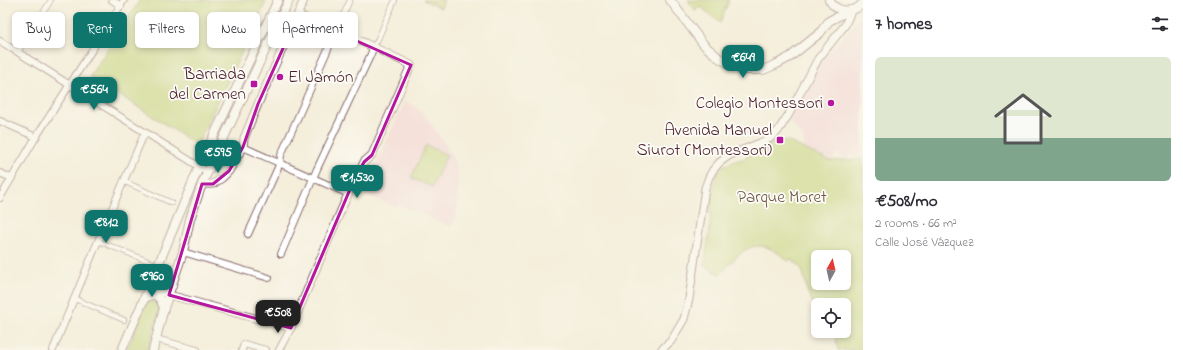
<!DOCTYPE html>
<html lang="en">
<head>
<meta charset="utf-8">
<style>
  :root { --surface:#fff; --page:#f2f2f3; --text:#2b2b33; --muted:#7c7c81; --accent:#0f766e }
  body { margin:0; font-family:"Indie Flower",sans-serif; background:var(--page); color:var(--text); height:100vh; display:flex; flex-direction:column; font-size:15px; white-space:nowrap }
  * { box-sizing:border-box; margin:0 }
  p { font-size:13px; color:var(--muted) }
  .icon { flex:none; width:22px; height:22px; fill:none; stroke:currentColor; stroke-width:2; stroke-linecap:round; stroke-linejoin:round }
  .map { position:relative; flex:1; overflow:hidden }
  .details { display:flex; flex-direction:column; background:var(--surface); width:320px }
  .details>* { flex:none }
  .banner { position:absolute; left:12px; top:12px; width:380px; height:36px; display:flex; gap:8px }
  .needle { width:26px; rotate:8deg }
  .tools { position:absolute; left:811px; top:250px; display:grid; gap:8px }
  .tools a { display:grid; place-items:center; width:40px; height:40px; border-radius:6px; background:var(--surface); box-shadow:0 2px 6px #0003; font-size:20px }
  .price { position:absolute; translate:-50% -34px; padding:0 9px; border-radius:8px; background:var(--accent); color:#fff; font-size:13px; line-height:26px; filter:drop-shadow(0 1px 2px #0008) }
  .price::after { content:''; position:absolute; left:50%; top:24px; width:12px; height:9px; margin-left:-6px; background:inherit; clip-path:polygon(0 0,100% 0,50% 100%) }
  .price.current { background:#222; color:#fff }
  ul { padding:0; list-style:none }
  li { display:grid; align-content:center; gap:8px; height:212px; padding:0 12px }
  li span { display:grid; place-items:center; height:124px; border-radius:6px; color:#555 }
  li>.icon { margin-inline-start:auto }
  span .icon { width:72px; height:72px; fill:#fffc; stroke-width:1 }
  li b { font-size:17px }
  h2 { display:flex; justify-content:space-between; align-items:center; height:48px; padding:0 12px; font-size:17px }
  .chip { padding:0 14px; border-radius:6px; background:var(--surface); box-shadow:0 2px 6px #0003; font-size:14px; line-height:36px }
  .chip.current { background:var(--accent); color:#fff }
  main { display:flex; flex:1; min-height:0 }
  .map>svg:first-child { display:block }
</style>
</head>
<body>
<main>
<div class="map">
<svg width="863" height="350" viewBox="0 0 863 350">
  <rect width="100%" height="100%" fill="#fdfcf7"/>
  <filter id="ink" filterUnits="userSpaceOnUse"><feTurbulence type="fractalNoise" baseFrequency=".025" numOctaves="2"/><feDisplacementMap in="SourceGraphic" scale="8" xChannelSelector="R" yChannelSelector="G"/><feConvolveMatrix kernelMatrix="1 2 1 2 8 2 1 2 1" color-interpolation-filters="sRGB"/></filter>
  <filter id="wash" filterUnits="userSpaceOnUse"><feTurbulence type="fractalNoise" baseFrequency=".012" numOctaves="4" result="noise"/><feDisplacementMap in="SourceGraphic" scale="16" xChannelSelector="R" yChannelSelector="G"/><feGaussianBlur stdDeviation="0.9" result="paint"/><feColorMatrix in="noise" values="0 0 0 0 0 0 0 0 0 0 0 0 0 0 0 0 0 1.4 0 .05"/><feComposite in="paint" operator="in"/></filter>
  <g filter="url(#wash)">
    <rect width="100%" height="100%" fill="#f4eedb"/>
    <g fill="#f5cfd9">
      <polygon points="863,16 863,149 857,157 850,154 846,159 837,153 832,160 805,149 803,136 792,125 790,118 819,63"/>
      <polygon points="405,101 416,107 425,116 452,154 457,169 459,182 457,207 455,218 451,227 397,204 395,207 364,193 356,188 369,163 376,165"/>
    </g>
    <g fill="#c0d377" stroke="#857951" fill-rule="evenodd">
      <polygon points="140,0 262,0 266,2 197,145 90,76"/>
      <polygon points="423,0 444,0 441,8"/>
      <polygon points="688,0 729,0 720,23 700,6 695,10"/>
      <path d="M787 141 830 161 862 159 863 158V350H838L836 339 831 331H844V305H818V313L807 291 804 276 802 270 798 264 791 259 788 261C773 248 757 238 739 255 732 261 727 268 719 274L704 265 710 228 711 201 716 176 723 166 732 162 743 159 769 144ZM818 257H844V283H818Z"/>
      <polygon points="426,145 447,155 432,187 411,178"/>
      <polygon points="156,301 159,312 148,350 127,350 147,303"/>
    </g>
  </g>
  <g filter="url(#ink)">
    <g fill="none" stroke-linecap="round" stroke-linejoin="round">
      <defs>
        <g id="pedestrian">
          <polyline points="336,31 350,0"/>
          <polyline points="373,47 377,41 395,0"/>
          <polyline points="18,52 51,0"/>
          <polyline points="123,181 172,203"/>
          <polyline points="98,241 158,265"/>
          <polyline points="75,299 124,320"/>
        </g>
        <g id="minor">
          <polyline points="112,0 121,6"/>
          <polyline points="0,41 208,172"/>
          <polyline points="0,121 36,137"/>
          <polyline points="243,147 349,194"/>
          <polyline points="0,173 11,178"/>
          <polyline points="0,198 36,137 124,0"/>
          <polyline points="248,234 280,163 281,155 336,31"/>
          <polyline points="183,252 269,278"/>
          <polyline points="281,254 317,169 371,54 373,47"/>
          <polyline points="156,339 197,350"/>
          <polyline points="53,350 98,241 145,132"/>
          <polyline points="242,350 244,344 266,350"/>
          <polyline points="279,350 291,328"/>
        </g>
        <g id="tertiary">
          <polyline points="202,184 213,184 222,178 229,171 243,147 244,138 258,104 304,0"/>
          <polyline points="169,295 291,328 351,187 364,162 372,155 411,65 365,43 298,15"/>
          <polyline points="661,350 671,341 684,319 689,299 705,188 709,177 713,170 720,162 730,155 760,143 770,138 778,131 789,114 818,59 845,25 851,11"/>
        </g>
        <g id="secondary">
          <polyline points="670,0 704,45 719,58 731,65 747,70 763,70 775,65 790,57 820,33 829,21 848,11"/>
          <path d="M829 0C837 13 853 14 863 3"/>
          <path d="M154 277C153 284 157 296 167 291 169 290 170 288 172 286"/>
          <path d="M144 299C155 290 160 297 164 308"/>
          <polyline points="122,350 144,299 199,167 278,0"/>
          <polyline points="153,350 164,308 183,252 190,219 202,184 289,0"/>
        </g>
      </defs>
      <use href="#pedestrian" stroke="#866769" stroke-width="6"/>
      <use href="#minor" stroke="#866769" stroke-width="8"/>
      <use href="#tertiary" stroke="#866769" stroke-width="9"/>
      <use href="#secondary" stroke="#866769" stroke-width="10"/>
      <use href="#pedestrian" stroke="#fff" stroke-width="4.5"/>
      <use href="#minor" stroke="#fff" stroke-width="6"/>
      <use href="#tertiary" stroke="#fff" stroke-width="7"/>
      <use href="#secondary" stroke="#fff" stroke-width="8"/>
    </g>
  </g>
  <path d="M0 0H863V350H0ZM298 15 411 65 372 155 364 162 351 187 291 328 169 295 202 184H213L229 171 243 147 258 104Z" fill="#f4eedb" fill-opacity=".55" fill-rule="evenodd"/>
  <path fill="none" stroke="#b5179e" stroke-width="3" stroke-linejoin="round" d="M298 15 411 65 372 155 364 162 351 187 291 328 169 295 202 184H213L229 171 243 147 258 104Z"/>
  <g fill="#b5179e" stroke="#fdfcf7" stroke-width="1.5">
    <circle cx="280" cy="77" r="4"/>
    <rect x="250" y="80" width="8" height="8" rx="2"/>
    <circle cx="831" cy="103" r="4"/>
    <rect x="776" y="136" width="8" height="8" rx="2"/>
  </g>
  <g text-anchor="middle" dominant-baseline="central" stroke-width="3.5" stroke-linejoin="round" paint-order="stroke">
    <g font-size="17" fill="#4a1f2b" stroke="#fdfcf7" text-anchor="end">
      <text x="246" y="74">Barriada<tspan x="246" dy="20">del Carmen</tspan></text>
      <text x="288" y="77" text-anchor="start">El Jamón</text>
      <text x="823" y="103">Colegio Montessori</text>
      <text x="772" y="130">Avenida Manuel<tspan x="772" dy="20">Siurot (Montessori)</tspan></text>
    </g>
    <g font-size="17" fill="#6d5542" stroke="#fdfcf7">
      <text x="782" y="197">Parque Moret</text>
    </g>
  </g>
</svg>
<div class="tools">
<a><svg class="needle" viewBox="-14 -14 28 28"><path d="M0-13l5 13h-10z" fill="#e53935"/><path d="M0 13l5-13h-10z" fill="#7c7c81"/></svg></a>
<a><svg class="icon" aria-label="locate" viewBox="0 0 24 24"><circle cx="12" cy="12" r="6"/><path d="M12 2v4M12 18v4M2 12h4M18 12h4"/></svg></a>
</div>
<b class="price" style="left:743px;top:79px">€649</b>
<b class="price" style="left:94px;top:111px">€564</b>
<b class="price" style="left:218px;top:174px">€595</b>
<b class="price" style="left:357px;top:199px">€1,530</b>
<b class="price" style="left:106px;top:244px">€812</b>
<b class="price" style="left:152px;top:298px">€960</b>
<b class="price current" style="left:278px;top:334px">€508</b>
<div class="banner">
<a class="chip">Buy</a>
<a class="chip current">Rent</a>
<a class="chip">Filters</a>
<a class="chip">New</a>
<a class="chip">Apartment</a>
</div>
</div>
<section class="details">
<h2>7 homes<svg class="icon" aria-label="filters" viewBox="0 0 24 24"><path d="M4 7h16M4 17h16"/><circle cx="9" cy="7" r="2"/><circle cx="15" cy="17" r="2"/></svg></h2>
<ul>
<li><span style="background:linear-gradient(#dfe7d0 65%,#7fa58c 0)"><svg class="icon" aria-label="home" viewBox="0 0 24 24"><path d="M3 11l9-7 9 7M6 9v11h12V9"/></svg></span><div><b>€508/mo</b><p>2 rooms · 66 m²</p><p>Calle José Vázquez</p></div></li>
</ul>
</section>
</main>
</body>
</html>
